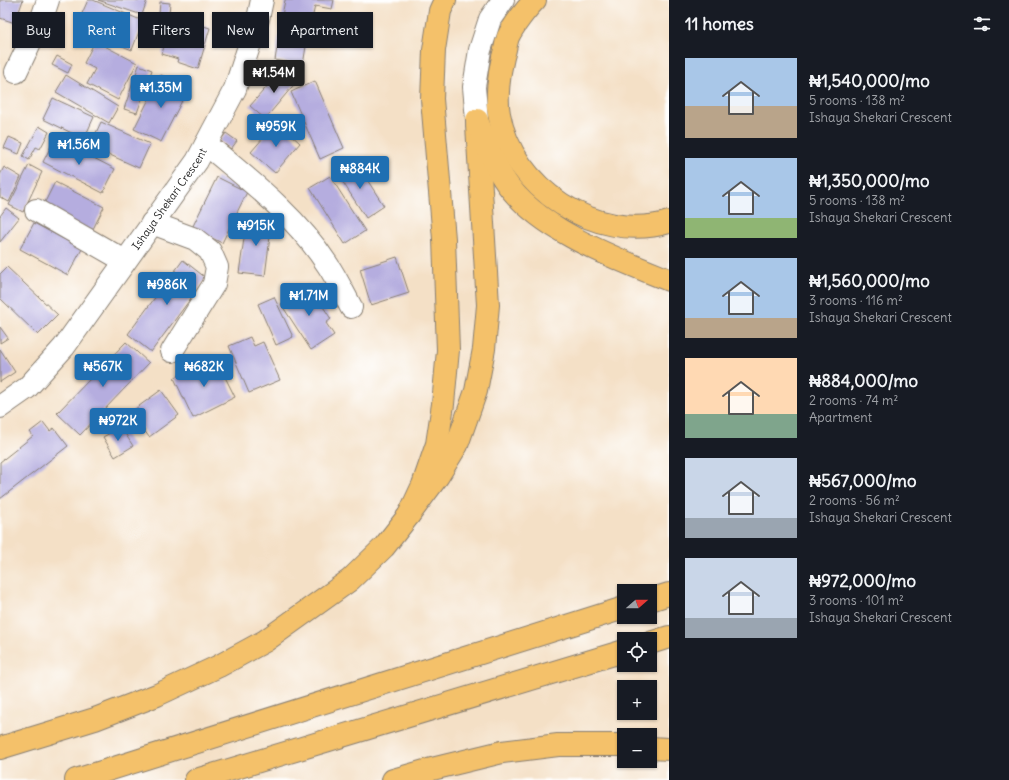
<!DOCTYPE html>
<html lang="en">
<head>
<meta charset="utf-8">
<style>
  :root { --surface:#171b24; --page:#20242c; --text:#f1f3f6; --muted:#9ea1a6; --accent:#1f6fb2 }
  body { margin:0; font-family:Delius,sans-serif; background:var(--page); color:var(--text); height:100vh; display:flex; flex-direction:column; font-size:15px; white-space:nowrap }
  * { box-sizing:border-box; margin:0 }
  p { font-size:13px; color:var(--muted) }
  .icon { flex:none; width:22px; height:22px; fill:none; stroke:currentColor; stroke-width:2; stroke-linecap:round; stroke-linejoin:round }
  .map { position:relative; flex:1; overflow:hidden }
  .drawer { display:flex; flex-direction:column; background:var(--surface); width:340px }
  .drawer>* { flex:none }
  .guide { position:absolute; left:12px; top:12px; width:380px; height:36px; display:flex; gap:8px }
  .needle { width:26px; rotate:70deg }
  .tools { position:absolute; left:617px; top:584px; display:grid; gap:8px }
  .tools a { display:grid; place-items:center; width:40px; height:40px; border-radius:0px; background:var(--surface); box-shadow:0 1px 3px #0004; font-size:20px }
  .price { position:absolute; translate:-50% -34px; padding:0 9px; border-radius:4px; background:var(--accent); color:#fff; font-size:13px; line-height:26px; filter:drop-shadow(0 1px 2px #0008) }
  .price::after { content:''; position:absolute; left:50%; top:24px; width:12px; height:9px; margin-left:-6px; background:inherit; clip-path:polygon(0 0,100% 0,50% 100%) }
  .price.on { background:#222; color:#fff }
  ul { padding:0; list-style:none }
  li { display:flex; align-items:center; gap:12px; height:100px; padding:0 16px }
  li span { display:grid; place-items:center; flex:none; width:112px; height:80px; border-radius:0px; color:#555 }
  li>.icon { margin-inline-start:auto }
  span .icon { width:48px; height:48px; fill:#fffc; stroke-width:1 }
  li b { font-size:17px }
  h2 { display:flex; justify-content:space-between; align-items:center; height:48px; padding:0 16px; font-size:17px }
  .chip { padding:0 14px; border-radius:0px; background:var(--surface); box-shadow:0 1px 3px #0004; font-size:14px; line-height:36px }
  .chip.on { background:var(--accent); color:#fff }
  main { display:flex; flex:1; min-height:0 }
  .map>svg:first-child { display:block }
</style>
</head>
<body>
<main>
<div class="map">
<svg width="669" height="780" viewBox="0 0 669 780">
  <rect width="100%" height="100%" fill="#fff"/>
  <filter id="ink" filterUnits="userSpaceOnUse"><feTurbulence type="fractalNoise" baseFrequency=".025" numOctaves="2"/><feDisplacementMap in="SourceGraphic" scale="8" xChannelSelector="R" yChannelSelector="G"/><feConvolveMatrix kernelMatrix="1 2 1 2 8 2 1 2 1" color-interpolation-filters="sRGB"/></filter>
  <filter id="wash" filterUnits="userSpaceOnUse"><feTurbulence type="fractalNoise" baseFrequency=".012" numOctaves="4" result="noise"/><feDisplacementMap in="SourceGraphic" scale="16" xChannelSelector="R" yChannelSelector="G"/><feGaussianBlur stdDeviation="0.9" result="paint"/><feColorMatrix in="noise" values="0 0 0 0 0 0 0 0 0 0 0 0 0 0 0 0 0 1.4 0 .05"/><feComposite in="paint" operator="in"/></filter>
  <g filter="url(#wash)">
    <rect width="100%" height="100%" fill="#f4e0c6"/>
    <g id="blocks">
      <g fill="#b5addf">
        <polygon points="0,0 23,0 15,23 0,18"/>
        <polygon points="88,0 93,0 143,21 132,50 76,27"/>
        <polygon points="98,0 147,0 142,15"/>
        <polygon points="285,0 334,0 332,9 315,6 309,32 280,26"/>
        <polygon points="160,2 170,3 169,15 159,14"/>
        <polygon points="224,14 233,18 228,29 220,25"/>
        <polygon points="171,16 210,28 198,69 177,62 178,59 162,54 164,46 151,42 158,20 169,23"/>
        <polygon points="279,35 307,40 303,65 275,60"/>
        <polygon points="95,41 137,63 118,100 87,84 95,69 84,63"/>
        <polygon points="57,56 72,64 68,73 52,65"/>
        <polygon points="139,65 152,70 137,113 124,109"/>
        <polygon points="283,68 297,81 265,119 250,106"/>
        <polygon points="66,75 118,107 109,123 56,92"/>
        <polygon points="161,75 188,89 161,142 134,129"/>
        <polygon points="315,81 344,148 320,159 291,92"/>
        <polygon points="53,98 94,117 84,139 43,119"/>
        <polygon points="101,122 150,144 139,168 90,146"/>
        <polygon points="277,122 300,143 275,173 251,152"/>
        <polygon points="39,126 49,132 40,149 36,147 29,160 23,156"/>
        <polygon points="226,133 237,141 231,149 220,141"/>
        <polygon points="9,137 23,143 19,154 4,148"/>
        <polygon points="55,138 115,169 103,193 43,162"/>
        <polygon points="355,161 384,206 366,218 337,173"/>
        <polygon points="29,165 42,172 23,212 9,205"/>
        <polygon points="4,167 21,177 9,202 0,197 0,175"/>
        <polygon points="330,176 365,231 345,244 310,188"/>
        <polygon points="217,177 247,192 222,243 192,228"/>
        <polygon points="55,182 104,207 91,233 42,208"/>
        <polygon points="6,208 19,218 0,242 0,216"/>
        <polygon points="247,218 272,221 265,276 239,273"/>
        <polygon points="34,223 82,249 68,275 20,249"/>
        <polygon points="397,257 409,293 371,305 360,269"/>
        <polygon points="183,260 206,278 151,352 128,334"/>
        <polygon points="7,267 58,315 38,335 0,298 0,274"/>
        <polygon points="309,285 331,319 326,323 334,335 311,350 281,304"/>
        <polygon points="274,297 293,337 276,345 258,304"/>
        <polygon points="0,327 8,338 0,343"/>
        <polygon points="250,337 254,346 263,342 280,380 249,393 229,346"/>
        <polygon points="126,342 149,363 80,435 57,413"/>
        <polygon points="0,349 15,372 0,382"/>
        <polygon points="215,357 235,397 193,418 174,378"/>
        <polygon points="161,390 179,415 149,437 131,412"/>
        <polygon points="43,422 50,431 54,428 68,446 0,499 0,462 33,436 30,432"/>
        <polygon points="121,427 133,446 115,457 103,437"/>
      </g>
    </g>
  </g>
  <g filter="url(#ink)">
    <use href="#blocks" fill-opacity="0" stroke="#887e71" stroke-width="1"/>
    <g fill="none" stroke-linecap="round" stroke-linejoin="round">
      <defs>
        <g id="minor">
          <polyline points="16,72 43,15 48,0"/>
          <polyline points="477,120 474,87 480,50 490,19 503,0"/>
          <path d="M206 144C249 180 296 216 327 264 336 277 343 292 351 307"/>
          <polyline points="36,210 125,261"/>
          <polyline points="152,223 195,239 210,251 217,267 214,284 172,351"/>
          <path id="s1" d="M0 407 27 388 64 347 197 161 235 89 258 19 262 0"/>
        </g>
        <g id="major">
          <polyline points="650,643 669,637"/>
          <polyline points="0,748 95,719 157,695 219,666 265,641 350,580 384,547 409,515 438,476 457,445 476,391 484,349 488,305 477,125"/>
          <polyline points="196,780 624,651"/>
        </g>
        <g id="highway">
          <path d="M535 0C527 8 513 26 508 37 506 43 505 51 503 57 499 73 496 99 499 114 512 188 596 244 669 222"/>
          <path d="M477 120C484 140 492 160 503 178 535 229 614 258 669 280"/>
          <polyline points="409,515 423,485 437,444 443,404 448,350 444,239 432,99 434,50 440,11 445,0"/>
          <polyline points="650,600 669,594"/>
          <polyline points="650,748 669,749"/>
          <polyline points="76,780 624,608"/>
          <polyline points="393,780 428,770 502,752 558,745 624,745"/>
        </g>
      </defs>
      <use href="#minor" stroke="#887e71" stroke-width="24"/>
      <use href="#major" stroke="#887e71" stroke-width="24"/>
      <use href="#highway" stroke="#887e71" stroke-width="24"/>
      <use href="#minor" stroke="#fff" stroke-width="22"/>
      <use href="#major" stroke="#f4c16a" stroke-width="22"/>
      <use href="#highway" stroke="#f4c16a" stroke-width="22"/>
    </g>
  </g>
  <g text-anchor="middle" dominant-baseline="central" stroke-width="3.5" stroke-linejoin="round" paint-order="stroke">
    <g font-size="11" fill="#1c1c1c" stroke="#fff">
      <text stroke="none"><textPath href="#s1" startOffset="270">Ishaya Shekari Crescent</textPath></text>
    </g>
  </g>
</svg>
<div class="tools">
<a><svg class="needle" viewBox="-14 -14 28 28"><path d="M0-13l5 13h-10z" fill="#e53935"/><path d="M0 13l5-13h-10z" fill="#9ea1a6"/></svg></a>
<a><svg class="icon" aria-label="locate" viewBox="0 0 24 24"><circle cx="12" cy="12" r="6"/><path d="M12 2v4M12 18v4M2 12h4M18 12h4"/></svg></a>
<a>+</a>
<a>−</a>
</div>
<b class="price on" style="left:274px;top:94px">₦1.54M</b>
<b class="price" style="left:161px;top:109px">₦1.35M</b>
<b class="price" style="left:276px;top:148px">₦959K</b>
<b class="price" style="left:79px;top:166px">₦1.56M</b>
<b class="price" style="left:360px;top:190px">₦884K</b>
<b class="price" style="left:256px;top:247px">₦915K</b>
<b class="price" style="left:167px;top:306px">₦986K</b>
<b class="price" style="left:309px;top:317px">₦1.71M</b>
<b class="price" style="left:103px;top:388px">₦567K</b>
<b class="price" style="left:204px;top:388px">₦682K</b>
<b class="price" style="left:118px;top:442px">₦972K</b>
<div class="guide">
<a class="chip">Buy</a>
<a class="chip on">Rent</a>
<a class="chip">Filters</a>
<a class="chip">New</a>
<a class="chip">Apartment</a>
</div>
</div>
<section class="drawer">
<h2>11 homes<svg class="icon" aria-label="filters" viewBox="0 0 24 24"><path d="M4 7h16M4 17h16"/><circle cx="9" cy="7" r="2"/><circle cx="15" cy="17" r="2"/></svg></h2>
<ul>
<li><span style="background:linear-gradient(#a9c7e8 60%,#b9a48a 0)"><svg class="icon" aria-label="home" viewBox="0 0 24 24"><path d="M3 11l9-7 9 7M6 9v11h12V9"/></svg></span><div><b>₦1,540,000/mo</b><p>5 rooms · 138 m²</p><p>Ishaya Shekari Crescent</p></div></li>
<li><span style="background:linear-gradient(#a9c7e8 75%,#8fb573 0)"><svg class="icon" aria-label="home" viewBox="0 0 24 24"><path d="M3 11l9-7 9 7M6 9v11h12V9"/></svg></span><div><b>₦1,350,000/mo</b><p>5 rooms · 138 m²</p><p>Ishaya Shekari Crescent</p></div></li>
<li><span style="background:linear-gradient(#a9c7e8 75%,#b9a48a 0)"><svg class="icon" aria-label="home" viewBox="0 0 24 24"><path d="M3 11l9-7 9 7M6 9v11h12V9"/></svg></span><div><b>₦1,560,000/mo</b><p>3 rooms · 116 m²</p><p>Ishaya Shekari Crescent</p></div></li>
<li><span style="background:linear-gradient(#ffd9b3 70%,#7fa58c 0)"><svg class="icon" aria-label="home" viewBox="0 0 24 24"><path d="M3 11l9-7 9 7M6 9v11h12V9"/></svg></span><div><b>₦884,000/mo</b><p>2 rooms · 74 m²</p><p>Apartment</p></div></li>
<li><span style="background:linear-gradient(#c9d6e8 75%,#9aa5b1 0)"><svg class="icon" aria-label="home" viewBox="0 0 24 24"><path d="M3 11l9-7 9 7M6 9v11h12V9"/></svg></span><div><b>₦567,000/mo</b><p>2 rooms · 56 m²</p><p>Ishaya Shekari Crescent</p></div></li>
<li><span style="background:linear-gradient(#c9d6e8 75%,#9aa5b1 0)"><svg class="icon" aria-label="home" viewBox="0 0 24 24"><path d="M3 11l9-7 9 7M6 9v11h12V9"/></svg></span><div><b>₦972,000/mo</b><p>3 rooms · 101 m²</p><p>Ishaya Shekari Crescent</p></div></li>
</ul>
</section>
</main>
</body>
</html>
